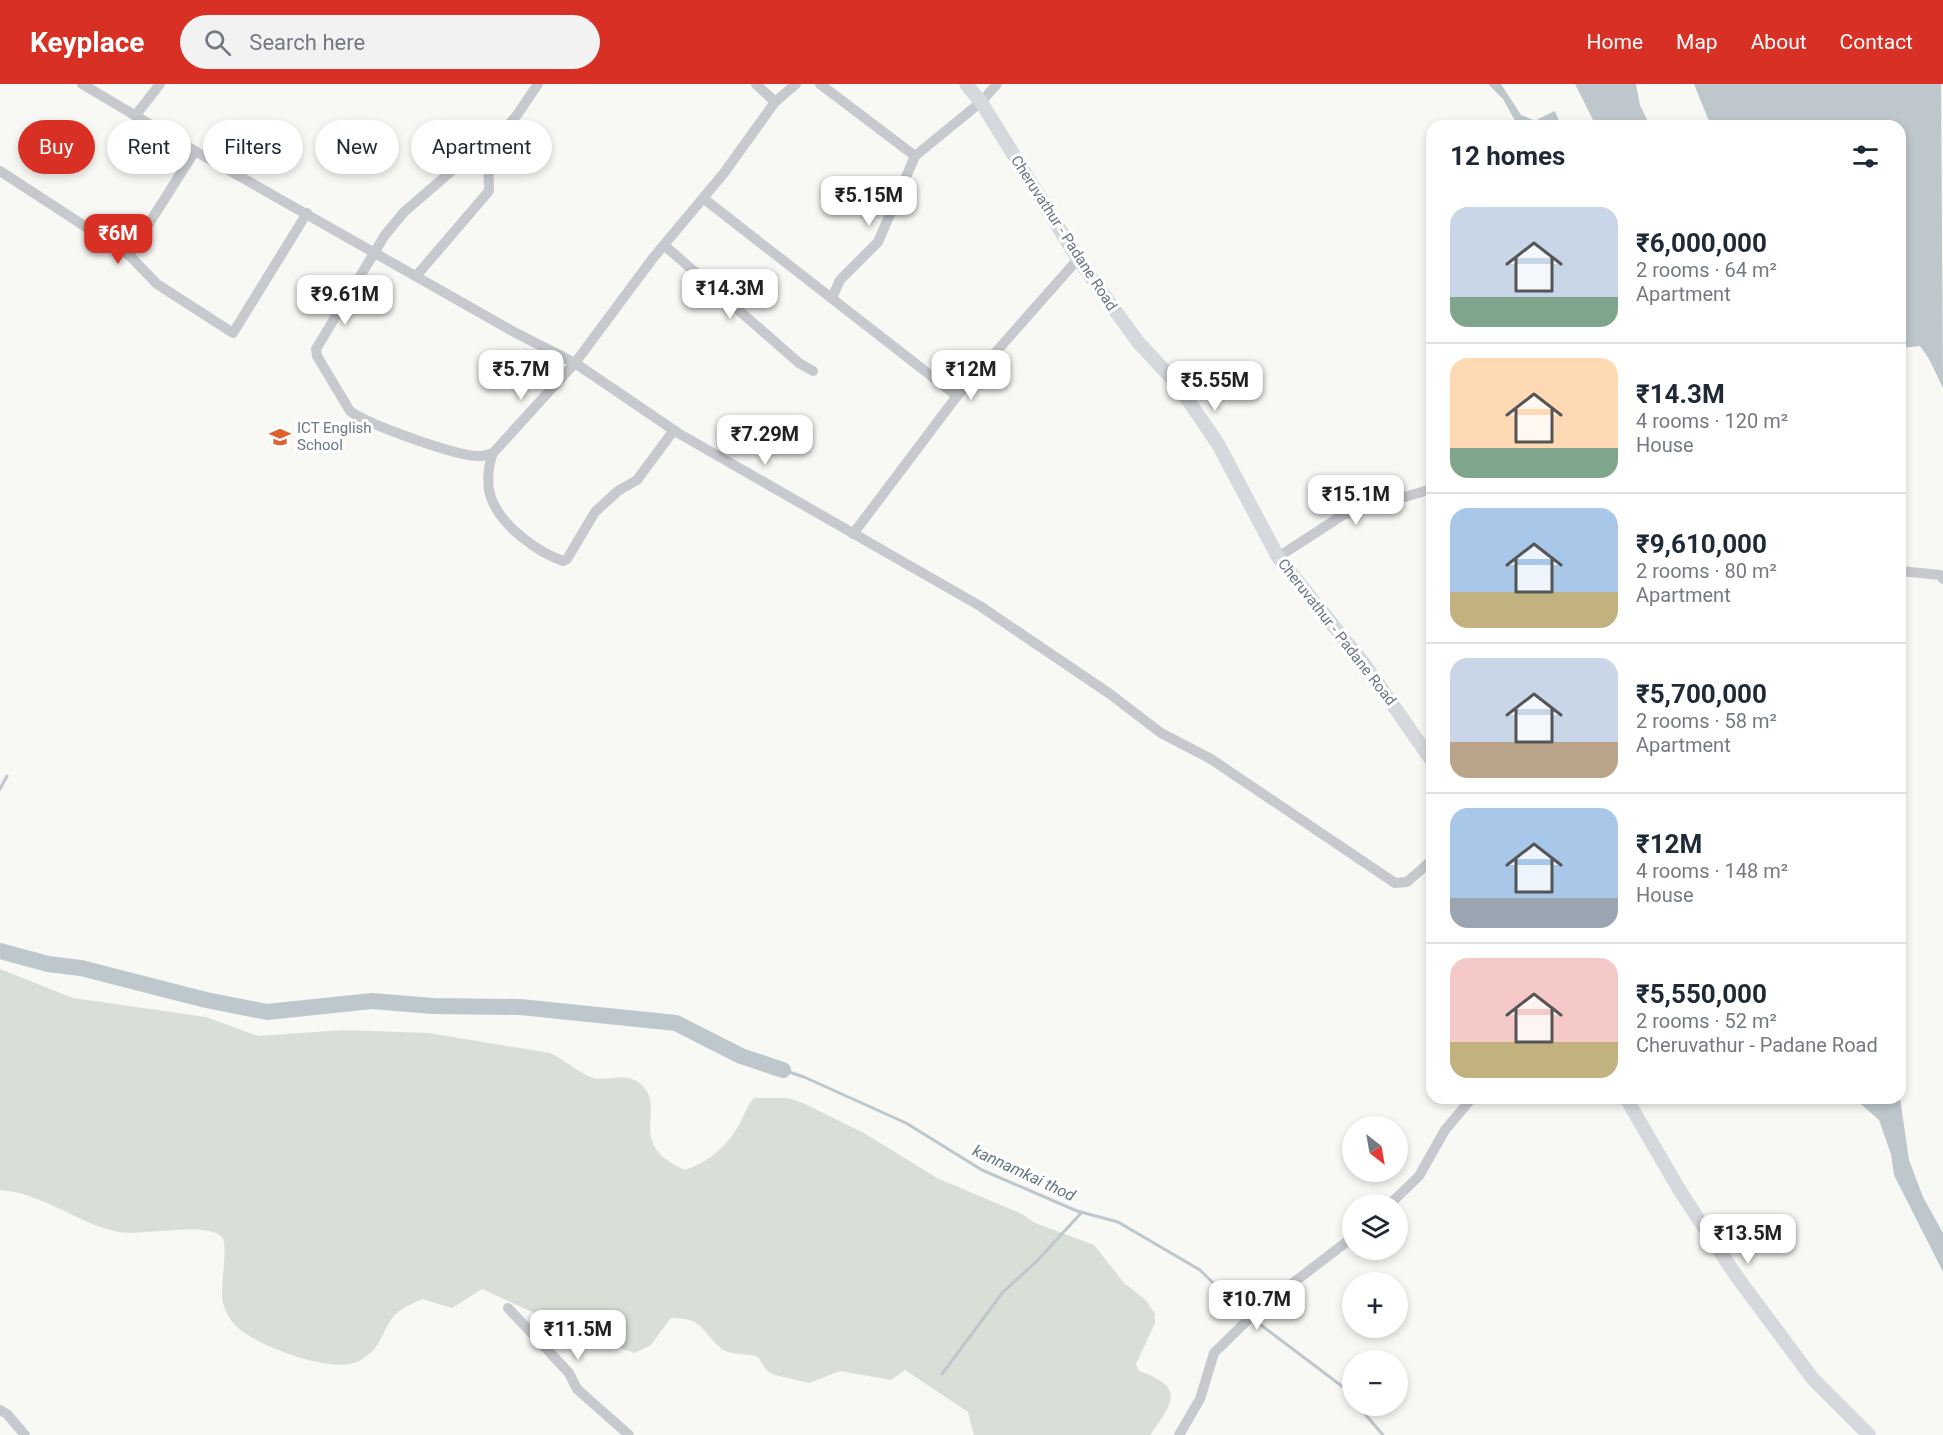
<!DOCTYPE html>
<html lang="en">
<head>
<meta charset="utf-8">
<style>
  :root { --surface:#fff; --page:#f2f2f3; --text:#1f2937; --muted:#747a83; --line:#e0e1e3; --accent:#d93025 }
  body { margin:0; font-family:Roboto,sans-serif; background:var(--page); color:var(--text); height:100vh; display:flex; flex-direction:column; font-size:22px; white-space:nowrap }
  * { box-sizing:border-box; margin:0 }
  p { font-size:20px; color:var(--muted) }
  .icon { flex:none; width:33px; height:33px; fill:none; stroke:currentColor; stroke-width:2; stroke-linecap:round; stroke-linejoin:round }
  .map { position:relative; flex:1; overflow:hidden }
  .side { position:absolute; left:1426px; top:36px; width:480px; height:984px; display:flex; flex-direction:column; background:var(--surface); border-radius:18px; box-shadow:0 3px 9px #0003 }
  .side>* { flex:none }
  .top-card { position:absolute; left:18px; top:36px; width:570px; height:54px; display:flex; gap:12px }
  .needle { width:39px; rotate:149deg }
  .fabs { position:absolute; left:1342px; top:1032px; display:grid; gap:12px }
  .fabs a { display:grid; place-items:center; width:66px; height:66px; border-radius:50%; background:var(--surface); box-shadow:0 3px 9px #0003; font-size:30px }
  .price { position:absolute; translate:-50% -51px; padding:0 14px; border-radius:12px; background:#fff; color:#222; font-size:20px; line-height:39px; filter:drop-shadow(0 2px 3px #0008) }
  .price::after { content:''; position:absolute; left:50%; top:36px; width:18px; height:14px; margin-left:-9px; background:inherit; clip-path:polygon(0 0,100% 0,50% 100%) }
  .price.selected { background:var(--accent); color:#fff }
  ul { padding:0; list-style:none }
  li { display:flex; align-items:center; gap:18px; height:150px; padding:0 24px }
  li+li { border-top:2px solid var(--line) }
  li span { display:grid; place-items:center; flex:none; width:168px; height:120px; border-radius:18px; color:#555 }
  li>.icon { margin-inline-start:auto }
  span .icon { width:72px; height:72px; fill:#fffc; stroke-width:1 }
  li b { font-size:26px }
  h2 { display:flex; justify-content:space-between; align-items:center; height:72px; padding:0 24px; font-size:26px }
  .chip { padding:0 21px; border-radius:27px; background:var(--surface); box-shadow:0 3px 9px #0003; font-size:21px; line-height:54px }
  .chip.selected { background:var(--accent); color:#fff }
  header { display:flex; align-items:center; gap:36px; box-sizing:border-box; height:84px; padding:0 30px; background:var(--accent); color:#fff }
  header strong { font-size:28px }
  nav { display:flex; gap:33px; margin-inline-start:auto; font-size:21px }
  .search { width:420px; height:54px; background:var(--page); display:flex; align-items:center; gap:15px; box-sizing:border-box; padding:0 21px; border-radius:33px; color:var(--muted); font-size:22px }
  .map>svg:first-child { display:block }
</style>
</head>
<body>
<header>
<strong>Keyplace</strong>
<div class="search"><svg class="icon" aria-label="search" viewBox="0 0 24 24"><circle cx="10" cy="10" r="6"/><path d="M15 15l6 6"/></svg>Search here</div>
<nav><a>Home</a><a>Map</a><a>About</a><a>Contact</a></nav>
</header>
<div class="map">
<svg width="1943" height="1351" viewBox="0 0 1943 1351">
  <rect width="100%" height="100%" fill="#f8f8f5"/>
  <path fill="#d9dfd6" d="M0 885 73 914 206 933 258 952 343 946 429 949 550 969C562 974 583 992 594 994 611 997 628 987 643 1002 666 1027 625 1060 685 1086 706 1079 723 1066 736 1046 743 1035 745 1025 754 1014H788L803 1019 864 1049 937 1094 1022 1130 1035 1139 1094 1161 1125 1200 1146 1216 1155 1230V1239L1136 1280 1139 1287C1186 1303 1173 1319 1150 1351H974L968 1328 905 1286 891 1296 840 1287 809 1299 775 1291 767 1287 758 1273C747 1269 730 1272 721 1264 702 1248 703 1233 671 1234L650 1262 634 1269 558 1240 482 1205 452 1224 422 1215C414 1219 404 1223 398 1228 380 1244 386 1262 359 1277 332 1291 258 1262 237 1243 231 1238 225 1227 223 1219 219 1204 229 1162 222 1153 208 1137 140 1152 119 1148 77 1140 44 1109 0 1106Z"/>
  <g fill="#bdc7cc">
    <polygon points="1488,0 1501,0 1521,31 1538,38 1538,35 1555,27 1561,42 1518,42 1503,15"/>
    <polygon points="1575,0 1636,0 1640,21 1650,42 1596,42"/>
    <polygon points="1694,0 1941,0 1943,304 1929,275 1920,262 1901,264 1900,42 1711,42"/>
    <polygon points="1854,1014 1900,1014 1909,1076 1923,1113 1943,1149 1943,1188 1894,1091 1891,1070 1879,1036"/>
  </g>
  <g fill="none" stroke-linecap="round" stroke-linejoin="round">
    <g stroke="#bdc7cc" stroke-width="3">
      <polyline points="0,705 7,692"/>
      <polyline points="783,986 804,993 906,1039 982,1086 1077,1127 1118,1138 1200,1186 1244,1229"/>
      <polyline points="1257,1238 1343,1303 1353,1315"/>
      <polyline points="942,1290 1003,1208 1037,1177 1082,1128"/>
      <polyline points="1358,1322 1383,1351"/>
    </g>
    <polyline stroke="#bdc7cc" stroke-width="16" points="0,867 48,880 81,884 206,916 267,928 372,917 433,922 520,923 676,939 741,972 783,986"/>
    <g stroke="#c6c9cd" stroke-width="10">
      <polyline points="82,0 195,67 514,248 575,279 678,349 980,522 1110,610 1161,649 1211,675 1395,799 1407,798 1432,776"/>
      <polyline points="756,0 775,18"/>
      <polyline points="820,0 915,72 981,18 997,0"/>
      <polyline points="135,32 160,0"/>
      <path d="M488 64 469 72 404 128 385 151 316 265 317 272 350 327C367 340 458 373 479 372 484 372 489 370 493 369"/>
      <polyline points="0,87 129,171 195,67"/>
      <polyline points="703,114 957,312"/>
      <polyline points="664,161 799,279 813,287"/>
      <polyline points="129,171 157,200 233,249 307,129"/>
      <polyline points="417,191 489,107 488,64 517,31 538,0"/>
      <polyline points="832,214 840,196 878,158 915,72"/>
      <path d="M674 346 637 396 618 407 595 428 567 475 563 477C537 468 502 442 492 416 486 403 488 382 493 369L575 279 653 174 724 89 775 18 796 0"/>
      <polyline points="853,450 957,312 1078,175"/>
      <polyline points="1278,473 1343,431 1432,405"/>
      <polyline points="1900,487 1940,491 1943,495"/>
      <polyline points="1390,1120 1419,1092 1445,1046 1472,1014"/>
      <polyline points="508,1224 569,1289 577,1305 629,1351"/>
      <polyline points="0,1326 7,1330 25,1351"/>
      <polyline points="1179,1351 1200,1315 1214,1269 1259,1225 1353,1153"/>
    </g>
    <g stroke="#d5d9dd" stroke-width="14">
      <polyline points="966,0 981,18 1078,175 1138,258 1177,300 1218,360 1278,473 1365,581 1432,677"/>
      <polyline points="1626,1014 1680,1107 1737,1193 1813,1295 1869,1351"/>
    </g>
  </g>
  <defs>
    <symbol id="school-bare" viewBox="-9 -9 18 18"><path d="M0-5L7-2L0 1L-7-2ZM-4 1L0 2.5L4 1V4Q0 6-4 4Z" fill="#df622e" stroke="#fff" stroke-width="2.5" paint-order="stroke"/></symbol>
  </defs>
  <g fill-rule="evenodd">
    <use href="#school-bare" x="265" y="338" width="30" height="30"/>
  </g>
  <g text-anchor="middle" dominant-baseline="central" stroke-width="6" stroke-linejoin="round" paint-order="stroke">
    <g font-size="15" fill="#687685" stroke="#fff">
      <text transform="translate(1064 149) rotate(57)">Cheruvathur - Padane Road</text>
      <text transform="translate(1337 548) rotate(52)">Cheruvathur - Padane Road</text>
    </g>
    <g font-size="15" fill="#687685" stroke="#fff" text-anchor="start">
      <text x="297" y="344">ICT English<tspan x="297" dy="17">School</tspan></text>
    </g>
    <g font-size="16" font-style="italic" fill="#637781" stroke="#fff">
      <text transform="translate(1024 1089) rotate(25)">kannamkai thod</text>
    </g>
  </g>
</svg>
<div class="fabs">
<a><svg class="needle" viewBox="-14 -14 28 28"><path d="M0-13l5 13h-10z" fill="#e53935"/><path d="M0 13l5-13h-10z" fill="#747a83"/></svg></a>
<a><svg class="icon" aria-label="layers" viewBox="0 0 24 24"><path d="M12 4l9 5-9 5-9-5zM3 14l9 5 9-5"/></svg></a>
<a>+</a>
<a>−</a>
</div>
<b class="price" style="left:869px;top:143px">₹5.15M</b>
<b class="price selected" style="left:118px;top:181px">₹6M</b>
<b class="price" style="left:730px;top:236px">₹14.3M</b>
<b class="price" style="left:345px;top:242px">₹9.61M</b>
<b class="price" style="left:521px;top:317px">₹5.7M</b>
<b class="price" style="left:971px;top:317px">₹12M</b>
<b class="price" style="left:1215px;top:328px">₹5.55M</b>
<b class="price" style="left:765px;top:382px">₹7.29M</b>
<b class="price" style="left:1356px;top:442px">₹15.1M</b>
<b class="price" style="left:1748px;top:1181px">₹13.5M</b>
<b class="price" style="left:1257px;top:1247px">₹10.7M</b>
<b class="price" style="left:578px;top:1277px">₹11.5M</b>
<div class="top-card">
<a class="chip selected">Buy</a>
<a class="chip">Rent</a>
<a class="chip">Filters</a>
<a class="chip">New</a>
<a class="chip">Apartment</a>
</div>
<section class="side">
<h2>12 homes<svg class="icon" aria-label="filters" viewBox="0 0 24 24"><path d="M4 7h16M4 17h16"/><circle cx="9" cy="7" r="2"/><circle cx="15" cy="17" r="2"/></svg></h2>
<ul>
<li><span style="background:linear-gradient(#c9d6e8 75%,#7fa58c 0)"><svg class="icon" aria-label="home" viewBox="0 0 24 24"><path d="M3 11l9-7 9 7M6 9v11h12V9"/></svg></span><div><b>₹6,000,000</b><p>2 rooms · 64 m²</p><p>Apartment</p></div></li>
<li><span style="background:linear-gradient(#ffd9b3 75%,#7fa58c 0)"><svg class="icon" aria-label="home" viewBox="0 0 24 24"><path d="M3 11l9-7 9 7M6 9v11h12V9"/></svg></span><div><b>₹14.3M</b><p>4 rooms · 120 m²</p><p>House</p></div></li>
<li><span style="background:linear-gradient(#a9c7e8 70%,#c2b280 0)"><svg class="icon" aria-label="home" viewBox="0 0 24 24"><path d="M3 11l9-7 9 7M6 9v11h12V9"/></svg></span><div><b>₹9,610,000</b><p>2 rooms · 80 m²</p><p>Apartment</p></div></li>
<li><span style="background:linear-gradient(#c9d6e8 70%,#b9a48a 0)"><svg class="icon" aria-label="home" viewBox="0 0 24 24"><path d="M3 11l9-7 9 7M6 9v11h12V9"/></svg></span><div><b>₹5,700,000</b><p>2 rooms · 58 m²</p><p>Apartment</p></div></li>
<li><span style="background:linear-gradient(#a9c7e8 75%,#9aa5b1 0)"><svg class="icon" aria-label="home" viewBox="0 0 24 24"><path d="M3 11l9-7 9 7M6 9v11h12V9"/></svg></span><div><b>₹12M</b><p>4 rooms · 148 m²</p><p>House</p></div></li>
<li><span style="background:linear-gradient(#f6c9c9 70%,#c2b280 0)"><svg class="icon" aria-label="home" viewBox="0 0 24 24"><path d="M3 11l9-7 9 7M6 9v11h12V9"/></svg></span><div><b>₹5,550,000</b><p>2 rooms · 52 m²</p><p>Cheruvathur - Padane Road</p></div></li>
</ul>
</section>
</div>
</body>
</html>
